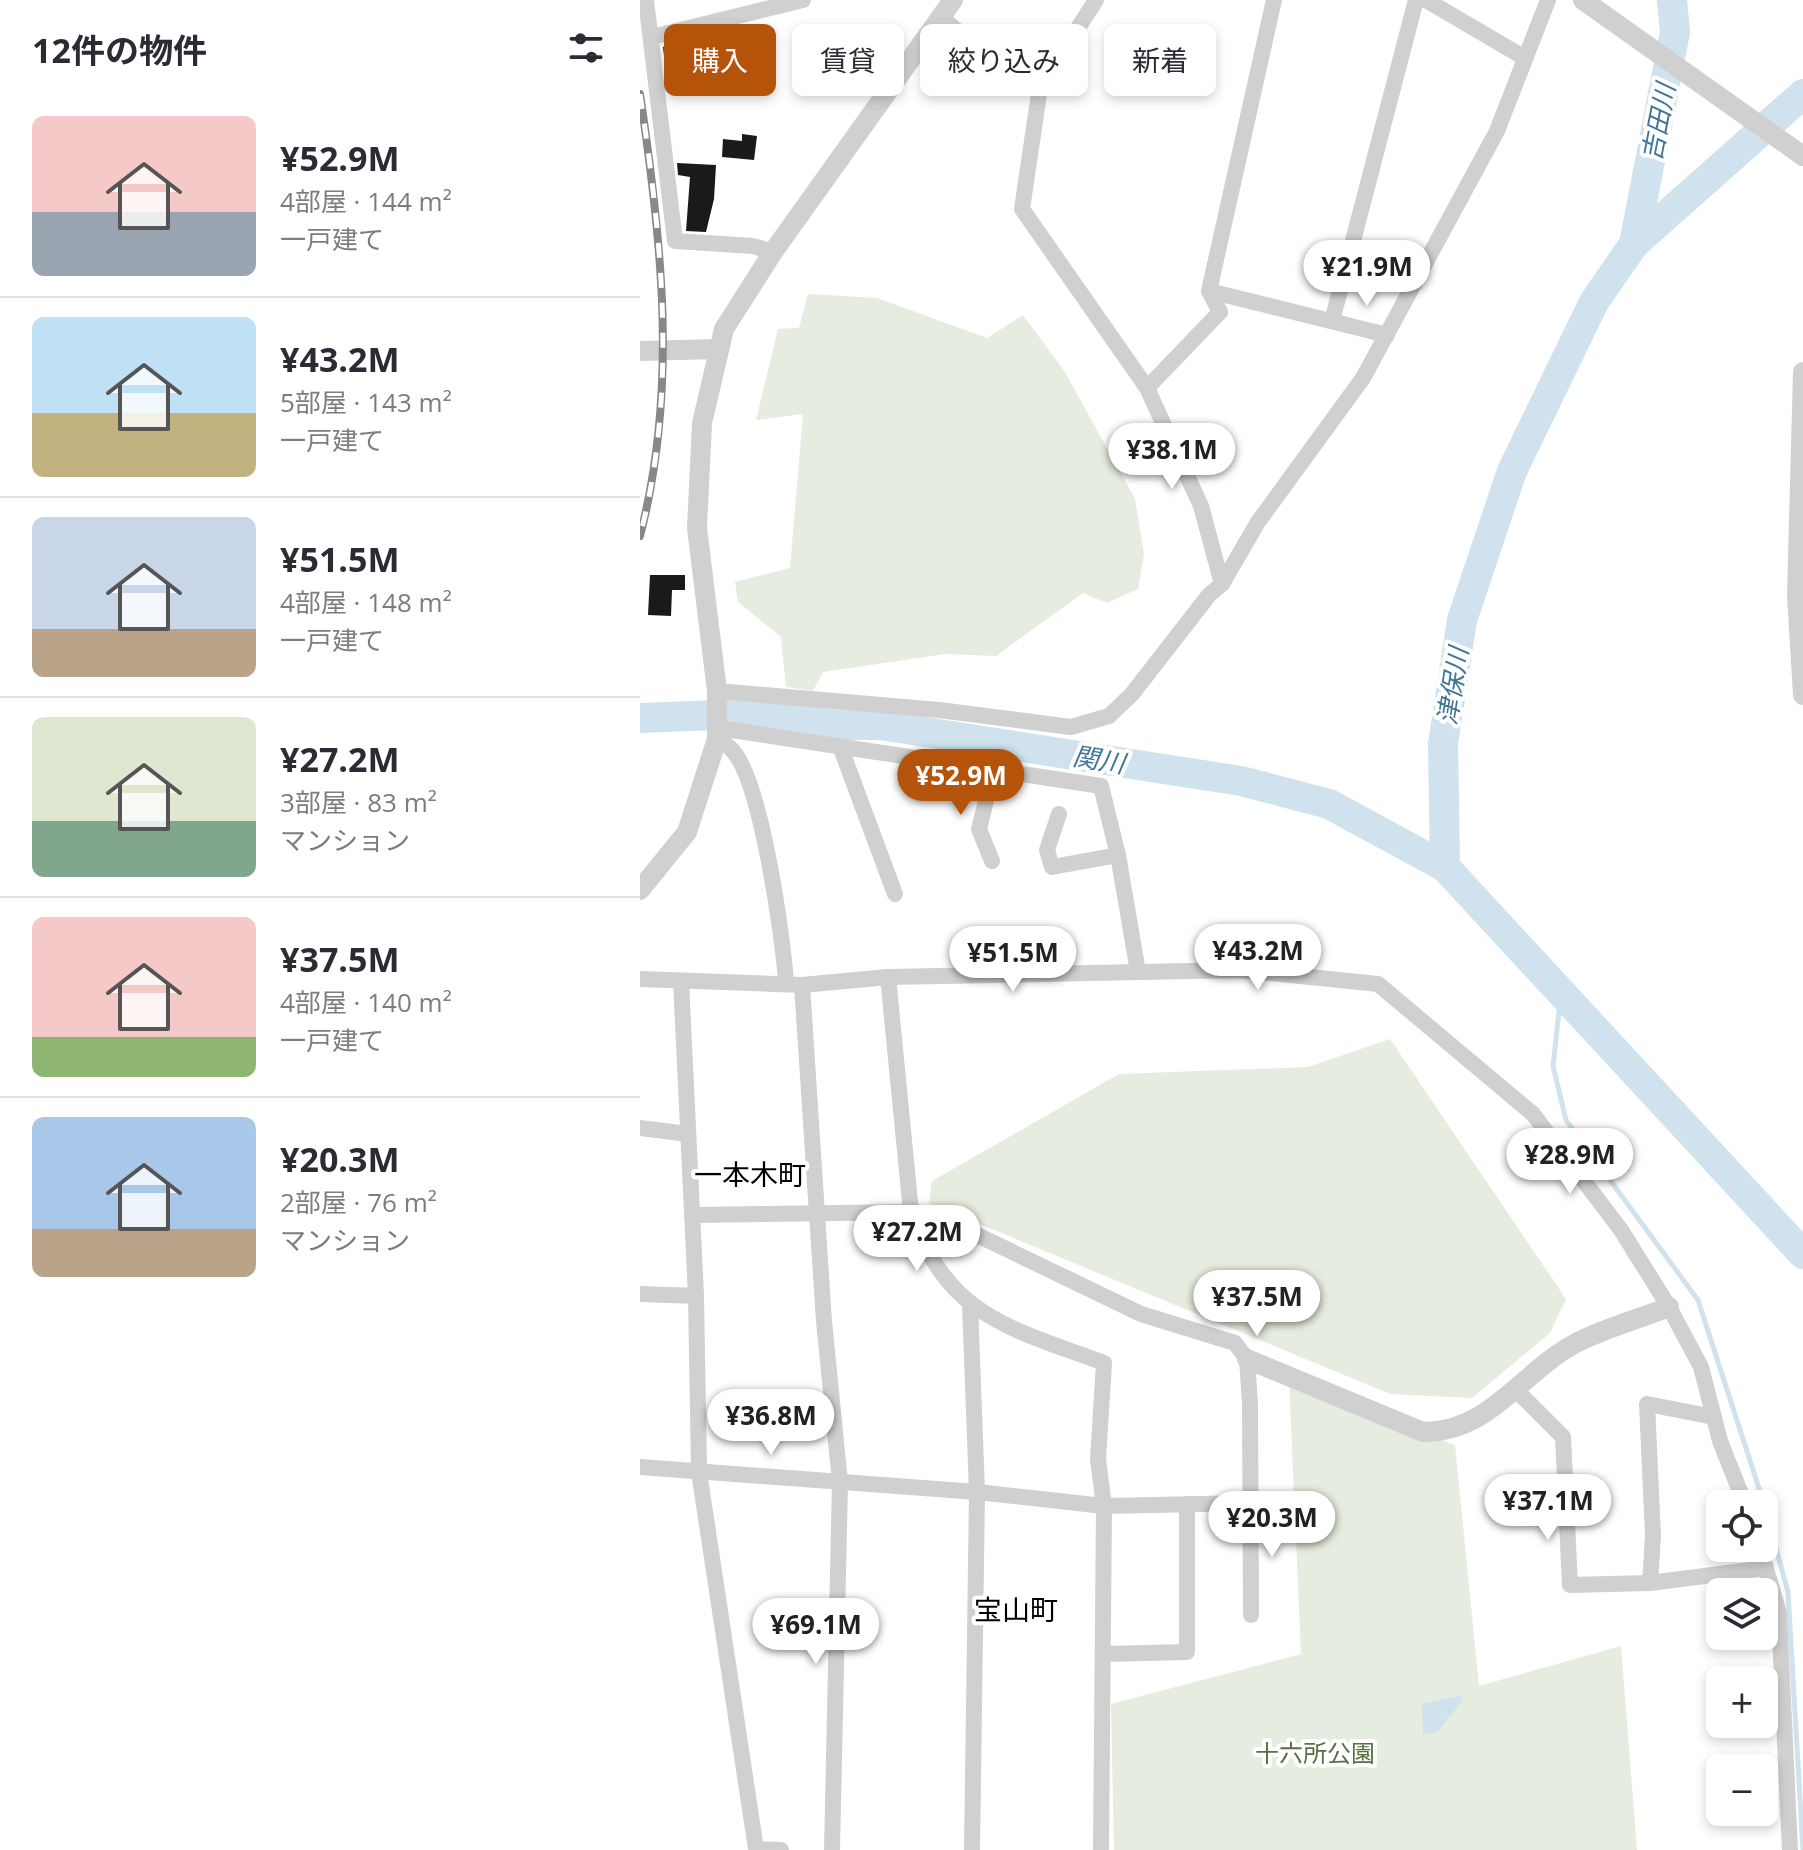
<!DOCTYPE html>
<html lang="ja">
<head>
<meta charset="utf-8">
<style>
  :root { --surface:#fff; --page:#f2f2f3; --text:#2b2b33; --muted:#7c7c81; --line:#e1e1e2; --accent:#b45309 }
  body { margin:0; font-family:"Open Sans","Noto Sans JP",sans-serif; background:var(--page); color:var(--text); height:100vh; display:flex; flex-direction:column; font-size:30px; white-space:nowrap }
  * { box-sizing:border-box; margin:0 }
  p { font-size:26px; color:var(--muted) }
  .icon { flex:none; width:44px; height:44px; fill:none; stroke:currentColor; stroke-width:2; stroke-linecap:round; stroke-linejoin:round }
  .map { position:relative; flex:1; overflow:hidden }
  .details { display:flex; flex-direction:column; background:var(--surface); width:640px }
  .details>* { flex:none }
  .banner { position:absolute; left:24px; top:24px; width:760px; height:72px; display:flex; gap:16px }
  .controls { position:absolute; left:1066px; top:1490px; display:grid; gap:16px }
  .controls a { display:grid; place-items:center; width:72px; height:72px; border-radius:12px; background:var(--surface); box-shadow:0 4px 12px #0003; font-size:40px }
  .price { position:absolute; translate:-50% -68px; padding:0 18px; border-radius:28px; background:#fff; color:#222; font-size:26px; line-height:52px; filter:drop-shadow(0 2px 4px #0008) }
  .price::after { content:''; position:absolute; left:50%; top:48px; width:24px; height:18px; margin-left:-12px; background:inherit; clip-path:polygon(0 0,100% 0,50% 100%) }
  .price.on { background:var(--accent); color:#fff }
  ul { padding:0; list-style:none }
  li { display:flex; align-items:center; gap:24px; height:200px; padding:0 32px }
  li+li { border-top:2px solid var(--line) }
  li span { display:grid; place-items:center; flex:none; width:224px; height:160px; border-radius:12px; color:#555 }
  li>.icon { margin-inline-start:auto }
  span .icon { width:96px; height:96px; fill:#fffc; stroke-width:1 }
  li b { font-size:34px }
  h2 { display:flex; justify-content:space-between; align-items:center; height:96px; padding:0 32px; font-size:34px }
  .chip { padding:0 28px; border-radius:12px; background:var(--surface); box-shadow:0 4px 12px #0003; font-size:28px; line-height:72px }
  .chip.on { background:var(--accent); color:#fff }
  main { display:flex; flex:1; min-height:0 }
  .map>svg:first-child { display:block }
</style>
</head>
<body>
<main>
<section class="details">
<h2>12件の物件<svg class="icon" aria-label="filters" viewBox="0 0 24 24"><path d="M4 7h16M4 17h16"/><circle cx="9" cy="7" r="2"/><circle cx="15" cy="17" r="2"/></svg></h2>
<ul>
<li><span style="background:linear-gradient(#f6c9c9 60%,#9aa5b1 0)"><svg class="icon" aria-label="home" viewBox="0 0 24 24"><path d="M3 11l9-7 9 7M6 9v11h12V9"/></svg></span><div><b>¥52.9M</b><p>4部屋 · 144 m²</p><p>一戸建て</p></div></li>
<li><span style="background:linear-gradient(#bfe0f5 60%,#c2b280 0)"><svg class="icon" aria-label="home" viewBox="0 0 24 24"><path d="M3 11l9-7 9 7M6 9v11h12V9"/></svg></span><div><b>¥43.2M</b><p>5部屋 · 143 m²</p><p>一戸建て</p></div></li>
<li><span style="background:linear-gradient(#c9d6e8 70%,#b9a48a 0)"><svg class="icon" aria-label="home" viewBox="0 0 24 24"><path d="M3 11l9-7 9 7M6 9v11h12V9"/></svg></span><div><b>¥51.5M</b><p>4部屋 · 148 m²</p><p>一戸建て</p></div></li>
<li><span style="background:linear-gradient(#dfe7d0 65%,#7fa58c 0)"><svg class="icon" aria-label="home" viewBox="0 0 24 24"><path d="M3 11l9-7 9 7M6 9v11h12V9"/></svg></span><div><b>¥27.2M</b><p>3部屋 · 83 m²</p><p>マンション</p></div></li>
<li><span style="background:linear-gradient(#f6c9c9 75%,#8fb573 0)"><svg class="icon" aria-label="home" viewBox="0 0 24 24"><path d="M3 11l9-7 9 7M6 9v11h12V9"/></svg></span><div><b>¥37.5M</b><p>4部屋 · 140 m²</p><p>一戸建て</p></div></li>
<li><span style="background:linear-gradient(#a9c7e8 70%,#b9a48a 0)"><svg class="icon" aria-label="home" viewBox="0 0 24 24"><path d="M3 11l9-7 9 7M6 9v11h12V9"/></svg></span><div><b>¥20.3M</b><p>2部屋 · 76 m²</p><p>マンション</p></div></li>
</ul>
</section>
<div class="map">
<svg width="1163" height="1850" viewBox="0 0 1163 1850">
  <rect width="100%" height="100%" fill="#fff"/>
  <g fill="#e6ecdf">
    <polygon points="168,294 237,298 347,338 383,315 425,372 495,499 504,554 498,589 467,603 443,593 356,656 305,654 183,672 173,691 146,687 141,637 98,602 95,582 150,568 163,414 116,420 138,329 159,328"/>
    <polygon points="750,1039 926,1299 910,1333 832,1398 750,1394 289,1203 292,1181 479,1074 668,1067"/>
    <polygon points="649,1378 815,1445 839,1686 981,1646 997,1850 474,1850 471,1704 661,1654"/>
  </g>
  <polygon fill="#cfe2ee" points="822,1695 823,1700 797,1732 783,1735 782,1704"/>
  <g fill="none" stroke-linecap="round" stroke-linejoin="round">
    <g stroke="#cfe2ee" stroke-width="5">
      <polyline points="921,993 913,1066 926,1120 1058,1300 1124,1504"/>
      <polyline points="1124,1504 1148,1592 1163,1850"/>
    </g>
    <g stroke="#cfe2ee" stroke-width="30">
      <polyline points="994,244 1035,32 1032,0"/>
      <polyline points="0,718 103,714 198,725 240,725 601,781 689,804 805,867 1163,1254"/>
      <polyline points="805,867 803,744 822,620 872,471 954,302 994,244 1163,94"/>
    </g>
  </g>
  <g fill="#1a1a1a">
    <polygon points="44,41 47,69 26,72 23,47"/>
    <polygon points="102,134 117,136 114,160 82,157 83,139 102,141"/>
    <polygon points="37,163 76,165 74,199 66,232 46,231 50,177 38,175"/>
    <polygon points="10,575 45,575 45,590 32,590 31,616 8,615"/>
  </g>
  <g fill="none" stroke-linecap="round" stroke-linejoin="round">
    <g stroke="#d0d0d0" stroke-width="16">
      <polyline points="6,0 35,241 113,246 133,252"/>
      <polyline points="786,0 885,58"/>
      <polyline points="301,17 359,66 400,87 382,209 507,388 561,506 582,584"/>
      <polyline points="12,37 163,0"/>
      <polyline points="400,87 456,0"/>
      <polyline points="569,291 747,335"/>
      <polyline points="692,321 776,0"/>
      <polyline points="507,388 580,312 569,291 634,0"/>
      <polyline points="77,691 299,710 431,727 469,716 492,694 569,595 582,584 618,522 723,378 857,131 908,0"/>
      <polyline points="78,728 461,786 478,855 498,972"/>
      <path d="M77 739C82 742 88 745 92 750 121 779 143 938 146 982"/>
      <polyline points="200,746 255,894"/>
      <polyline points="419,814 407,850 412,867 478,855"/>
      <polyline points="352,861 339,829 354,769"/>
      <path d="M248 977 271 1212C307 1317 370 1328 464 1363L458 1459 464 1506 461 1850"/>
      <polyline points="0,979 162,985 248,977 600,970 738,984 893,1114 981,1230 1029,1307 1061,1367 1080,1441 1105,1504"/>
      <polyline points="41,981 56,1296 59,1472 116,1849 141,1850"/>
      <polyline points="162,985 184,1321 200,1482 192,1850"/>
      <polyline points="0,1128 48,1134"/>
      <polyline points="52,1215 271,1212 335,1234 501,1314 595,1343 607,1359 610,1404 611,1615"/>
      <polyline points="0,1294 56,1296"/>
      <polyline points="330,1304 337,1492 332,1850"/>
      <polyline points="876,1390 923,1437 930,1585 1010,1583"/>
      <polyline points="1074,1417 1007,1404 1013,1536 1010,1583 1126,1568"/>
      <polyline points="0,1467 337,1492 464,1506 608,1503"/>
      <polyline points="1120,1548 1139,1613 1150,1850"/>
      <polyline points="463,1654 547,1652 547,1504"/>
    </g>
    <g stroke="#d0d0d0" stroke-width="20">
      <polyline points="943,0 1163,156"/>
      <polyline points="0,351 78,349"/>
      <polyline points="1163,372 1157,596 1163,695"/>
      <polyline points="0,890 47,832 77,739 77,691 57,528 62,423 84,329 133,252 313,0"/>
      <path d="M607 1359 783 1432C851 1432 881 1372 936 1343 965 1328 999 1319 1029 1307"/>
    </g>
    <defs>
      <path id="rail" d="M0 94C22 242 38 390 0 536"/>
    </defs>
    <use href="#rail" stroke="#888" stroke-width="8"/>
    <use href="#rail" stroke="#fff" stroke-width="5" stroke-dasharray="15" stroke-linecap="butt"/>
  </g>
  <g text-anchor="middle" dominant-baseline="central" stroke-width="8" stroke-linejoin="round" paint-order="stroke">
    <g font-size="24" fill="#56703f" stroke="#fff">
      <text x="675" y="1752">十六所公園</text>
    </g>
    <g font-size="26" font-style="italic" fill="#3f7597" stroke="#fff">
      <text transform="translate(1018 122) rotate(-79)">吉田川</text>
      <text transform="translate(812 686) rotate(-81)">津保川</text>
      <text transform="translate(459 759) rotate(9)">関川</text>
    </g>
    <g font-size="28" fill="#000" stroke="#fff">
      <text x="110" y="1174">一本木町</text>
      <text x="376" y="1609">宝山町</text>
    </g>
  </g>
</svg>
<div class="controls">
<a><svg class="icon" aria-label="locate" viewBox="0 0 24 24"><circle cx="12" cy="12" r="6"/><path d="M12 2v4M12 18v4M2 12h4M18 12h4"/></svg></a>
<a><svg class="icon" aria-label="layers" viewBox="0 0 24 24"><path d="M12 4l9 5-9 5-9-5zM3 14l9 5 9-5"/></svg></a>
<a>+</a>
<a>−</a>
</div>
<b class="price" style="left:727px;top:308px">¥21.9M</b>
<b class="price" style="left:532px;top:491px">¥38.1M</b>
<b class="price on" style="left:321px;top:817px">¥52.9M</b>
<b class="price" style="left:618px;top:992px">¥43.2M</b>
<b class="price" style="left:373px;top:994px">¥51.5M</b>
<b class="price" style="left:930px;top:1196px">¥28.9M</b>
<b class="price" style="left:277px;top:1273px">¥27.2M</b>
<b class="price" style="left:617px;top:1338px">¥37.5M</b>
<b class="price" style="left:131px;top:1457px">¥36.8M</b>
<b class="price" style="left:908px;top:1542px">¥37.1M</b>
<b class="price" style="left:632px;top:1559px">¥20.3M</b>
<b class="price" style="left:176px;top:1666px">¥69.1M</b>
<div class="banner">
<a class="chip on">購入</a>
<a class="chip">賃貸</a>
<a class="chip">絞り込み</a>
<a class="chip">新着</a>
</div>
</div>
</main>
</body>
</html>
